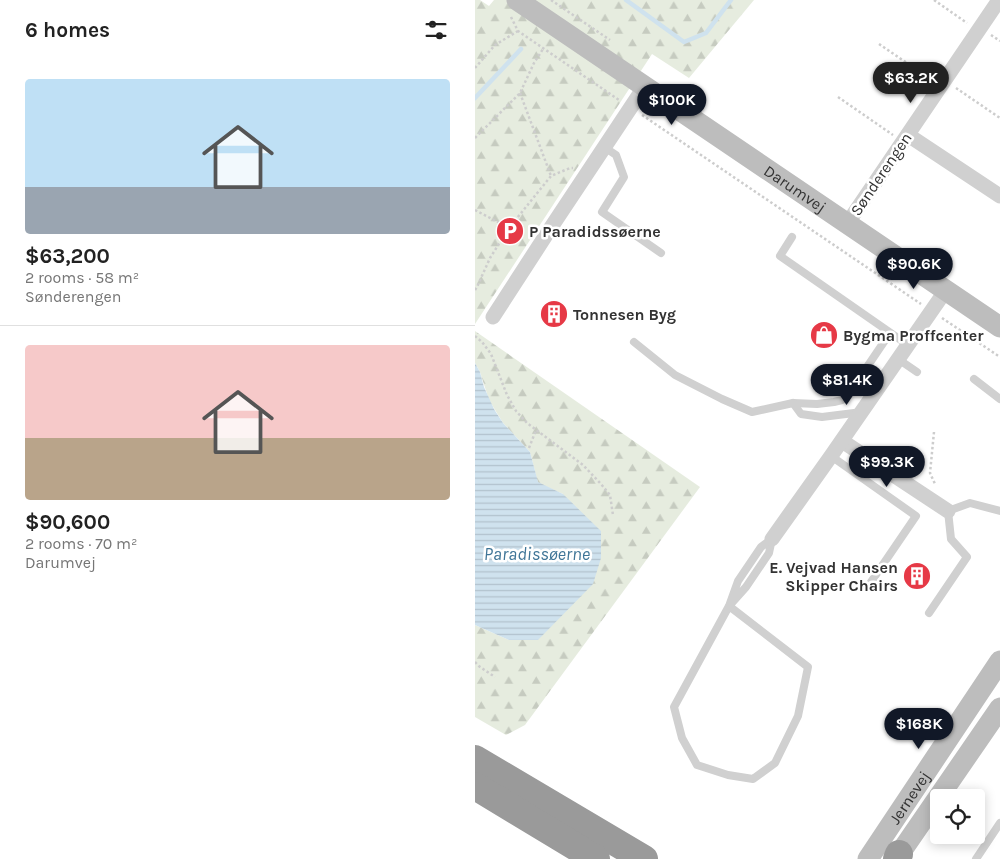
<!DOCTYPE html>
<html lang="en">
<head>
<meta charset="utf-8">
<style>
  :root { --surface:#fff; --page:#f2f2f2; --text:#222; --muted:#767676; --line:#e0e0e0; --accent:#111827 }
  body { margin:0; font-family:Karla,sans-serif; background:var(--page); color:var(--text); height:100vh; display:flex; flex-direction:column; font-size:19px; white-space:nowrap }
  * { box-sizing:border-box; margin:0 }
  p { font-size:16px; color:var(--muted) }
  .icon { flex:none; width:28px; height:28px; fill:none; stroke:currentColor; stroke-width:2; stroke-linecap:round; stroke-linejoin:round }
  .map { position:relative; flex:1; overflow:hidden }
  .sheet { display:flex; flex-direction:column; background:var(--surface); width:475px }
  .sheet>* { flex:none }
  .fabs { position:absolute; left:455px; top:789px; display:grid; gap:10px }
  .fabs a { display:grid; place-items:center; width:55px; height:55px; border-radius:5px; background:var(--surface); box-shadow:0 2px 12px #0003; font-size:25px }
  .price { position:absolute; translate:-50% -42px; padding:0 11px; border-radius:18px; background:var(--accent); color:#fff; font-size:16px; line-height:32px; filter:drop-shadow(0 1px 2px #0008) }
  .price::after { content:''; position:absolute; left:50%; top:30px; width:15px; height:11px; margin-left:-8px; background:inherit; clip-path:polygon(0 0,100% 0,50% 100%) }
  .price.current { background:#222; color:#fff }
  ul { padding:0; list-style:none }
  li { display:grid; align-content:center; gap:10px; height:265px; padding:0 25px }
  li+li { border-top:1px solid var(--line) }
  li span { display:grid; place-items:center; height:155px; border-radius:5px; color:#555 }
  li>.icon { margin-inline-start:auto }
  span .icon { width:90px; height:90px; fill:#fffc; stroke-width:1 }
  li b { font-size:21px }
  h2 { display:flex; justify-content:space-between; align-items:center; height:60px; padding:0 25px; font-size:21px }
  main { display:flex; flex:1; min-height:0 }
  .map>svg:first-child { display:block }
</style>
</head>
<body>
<main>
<section class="sheet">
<h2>6 homes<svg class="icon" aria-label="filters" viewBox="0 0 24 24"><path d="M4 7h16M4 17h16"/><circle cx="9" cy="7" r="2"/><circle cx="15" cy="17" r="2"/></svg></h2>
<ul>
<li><span style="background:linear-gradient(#bfe0f5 70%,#9aa5b1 0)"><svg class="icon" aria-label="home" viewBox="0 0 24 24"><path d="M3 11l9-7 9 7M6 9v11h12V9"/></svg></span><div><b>$63,200</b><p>2 rooms · 58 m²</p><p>Sønderengen</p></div></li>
<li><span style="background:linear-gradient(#f6c9c9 60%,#b9a48a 0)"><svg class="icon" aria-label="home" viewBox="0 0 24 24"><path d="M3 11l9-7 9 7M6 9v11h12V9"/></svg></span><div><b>$90,600</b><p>2 rooms · 70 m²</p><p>Darumvej</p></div></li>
</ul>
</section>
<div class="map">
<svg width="525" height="859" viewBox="0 0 525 859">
  <defs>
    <pattern id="forest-firs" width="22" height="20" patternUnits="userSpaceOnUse" patternTransform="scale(1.25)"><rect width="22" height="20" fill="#e6ecdf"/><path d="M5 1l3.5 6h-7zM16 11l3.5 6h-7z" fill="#c6cbc0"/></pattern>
    <pattern id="water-rules" width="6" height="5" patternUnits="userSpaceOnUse" patternTransform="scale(1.25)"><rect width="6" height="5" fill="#cfe2ee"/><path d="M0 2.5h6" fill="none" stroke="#b2c2cd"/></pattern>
  </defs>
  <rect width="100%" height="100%" fill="#fff"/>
  <g fill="url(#forest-firs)">
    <polygon points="0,0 5,0 14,6 19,0 279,0 214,78 177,54 0,324"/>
    <polygon points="0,331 225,487 50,725 31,735 0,717 0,625 34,640 88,494 63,483 55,452 28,423 14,400 5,372 0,363"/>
  </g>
  <polygon fill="url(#water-rules)" points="0,363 5,372 9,387 19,409 28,423 55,452 63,482 88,494 126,531 126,558 118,584 63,640 34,640 0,625"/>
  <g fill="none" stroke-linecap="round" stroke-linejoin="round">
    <g stroke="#cfe2ee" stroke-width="4.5">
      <polyline points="151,0 209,42 231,33 256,0"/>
      <polyline points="0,98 46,49"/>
    </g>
    <g stroke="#cdcdcd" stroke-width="2.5" stroke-dasharray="2.5 2.5" stroke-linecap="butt">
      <polyline points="76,0 135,40"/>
      <polyline points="459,0 492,23"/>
      <polyline points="36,17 43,31 144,100"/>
      <polyline points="516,35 525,41"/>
      <polyline points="404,44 454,78"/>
      <polyline points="0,68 20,45 43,31"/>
      <polyline points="481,88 525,118"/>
      <polyline points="45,93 76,176"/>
      <polyline points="363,97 418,135"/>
      <polyline points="167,115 446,304"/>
      <polyline points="0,138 45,93 59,63 68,49"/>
      <polyline points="0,210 34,228"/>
      <polyline points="0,290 2,287 15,258 34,228 76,176 95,168 98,168"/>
      <polyline points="467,318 525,357"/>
      <polyline points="0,336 7,342 16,354 32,395 41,411 52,423 108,465 126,484 135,495 138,515"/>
      <polyline points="459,432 455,473 460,484"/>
      <polyline points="54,448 61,430"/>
      <polyline points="0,662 5,667 20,677"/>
    </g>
    <g stroke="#d0d0d0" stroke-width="8">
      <polyline points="129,147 141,155 149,177 127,212 186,253"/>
      <polyline points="317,237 305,256 433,345"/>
      <polyline points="159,342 200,375 247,399 277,412 318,403 342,404 359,402 367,400 373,395 415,333"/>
      <polyline points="423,359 442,372"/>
      <polyline points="499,379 525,399"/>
      <polyline points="318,403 326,414 347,417 387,412"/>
      <polyline points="356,456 441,516 396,582"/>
      <polyline points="297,539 286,547 263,581 254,606 199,707 207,738 222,765 253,775 278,779 300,763 323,716 333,667 254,606 271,587 294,553 297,539"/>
      <polyline points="454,613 492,557 476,539 473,511 495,503 525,511"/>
      <polyline points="501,859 525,823"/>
    </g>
    <g stroke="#d0d0d0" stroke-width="15">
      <polyline points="433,135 525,196"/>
      <polyline points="372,224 524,0"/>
      <polyline points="18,317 73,232 170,86"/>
      <polyline points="367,441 473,511"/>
      <polyline points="297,539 356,456 471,290"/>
    </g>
    <g stroke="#bdbdbd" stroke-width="21">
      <path id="s1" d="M42 0 525 327"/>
      <path id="s2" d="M393 859 525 661"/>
      <polyline points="421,859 525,708"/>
    </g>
    <g stroke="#9a9a9a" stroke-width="28">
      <polyline points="0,759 169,859"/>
      <polyline points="0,786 121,859"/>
      <polyline points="422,859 424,854"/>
    </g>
  </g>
  <defs>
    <symbol id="parking-disc" viewBox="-11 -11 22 22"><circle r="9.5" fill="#e63946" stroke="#fff"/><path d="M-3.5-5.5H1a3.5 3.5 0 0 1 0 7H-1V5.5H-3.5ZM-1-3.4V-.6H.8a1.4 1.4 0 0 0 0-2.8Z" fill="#fff"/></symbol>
    <symbol id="building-disc" viewBox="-11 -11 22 22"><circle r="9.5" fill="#e63946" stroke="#fff"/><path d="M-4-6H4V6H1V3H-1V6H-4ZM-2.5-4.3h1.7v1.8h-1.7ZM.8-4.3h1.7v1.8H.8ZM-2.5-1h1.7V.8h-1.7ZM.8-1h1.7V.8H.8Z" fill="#fff"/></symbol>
    <symbol id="shop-disc" viewBox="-11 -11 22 22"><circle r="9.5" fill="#e63946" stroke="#fff"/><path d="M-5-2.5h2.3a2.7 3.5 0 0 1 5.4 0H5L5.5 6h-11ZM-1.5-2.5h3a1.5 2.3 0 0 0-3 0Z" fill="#fff"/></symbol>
  </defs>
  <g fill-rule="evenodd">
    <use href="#parking-disc" x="19" y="215" width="32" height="32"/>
    <use href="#building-disc" x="63" y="298" width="32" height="32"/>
    <use href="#shop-disc" x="333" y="319" width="32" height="32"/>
    <use href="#building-disc" x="426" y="560" width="32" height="32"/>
  </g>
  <g text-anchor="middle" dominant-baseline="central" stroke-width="5" stroke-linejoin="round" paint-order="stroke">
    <g font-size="16" fill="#333" stroke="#fff">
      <text transform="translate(406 174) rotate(-56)">Sønderengen</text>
      <text stroke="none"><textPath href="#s1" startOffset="336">Darumvej</textPath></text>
      <text stroke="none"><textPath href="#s2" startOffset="74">Jernevej</textPath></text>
    </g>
    <g font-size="16" font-weight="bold" fill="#333" stroke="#fff" text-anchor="start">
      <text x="54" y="231">P Paradidssøerne</text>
      <text x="98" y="314">Tonnesen Byg</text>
      <text x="368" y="335">Bygma Proffcenter</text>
      <text x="423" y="567" text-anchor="end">E. Vejvad Hansen<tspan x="423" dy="18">Skipper Chairs</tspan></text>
    </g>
    <g font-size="18" font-style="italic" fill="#3f7597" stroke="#fff">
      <text x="62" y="554">Paradissøerne</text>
    </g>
  </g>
</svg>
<div class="fabs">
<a><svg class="icon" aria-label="locate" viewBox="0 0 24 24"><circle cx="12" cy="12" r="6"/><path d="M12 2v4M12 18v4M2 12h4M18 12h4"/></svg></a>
</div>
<b class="price current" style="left:436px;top:104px">$63.2K</b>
<b class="price" style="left:197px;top:126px">$100K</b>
<b class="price" style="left:439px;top:290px">$90.6K</b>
<b class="price" style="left:372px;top:406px">$81.4K</b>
<b class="price" style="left:412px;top:488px">$99.3K</b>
<b class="price" style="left:444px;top:750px">$168K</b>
</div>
</main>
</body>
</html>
